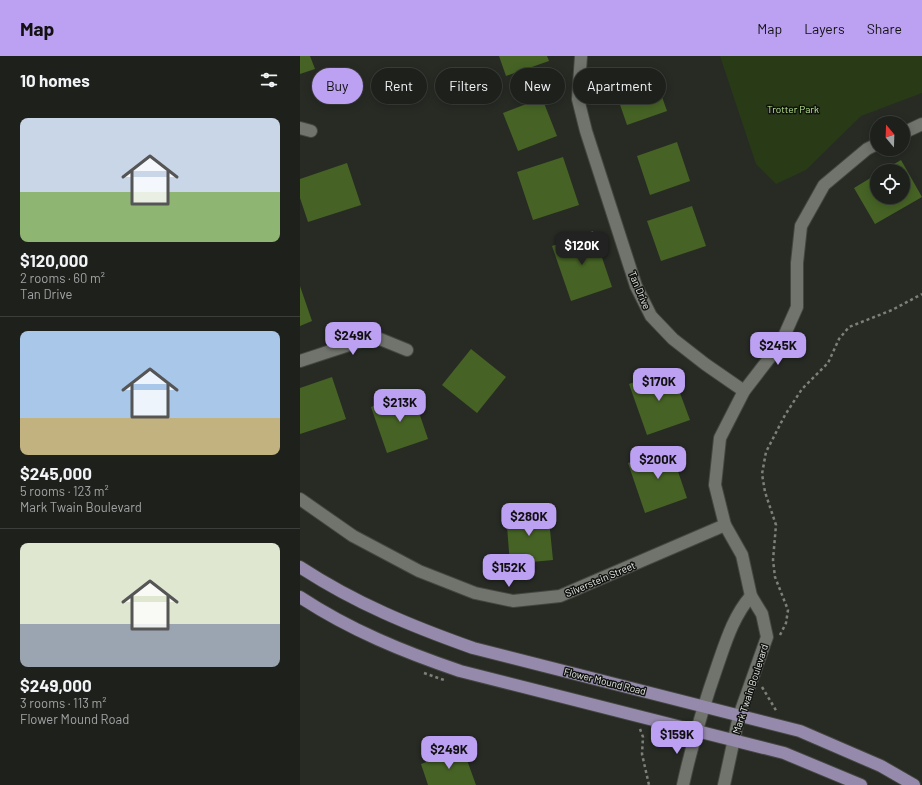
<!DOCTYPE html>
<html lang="en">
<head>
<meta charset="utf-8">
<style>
  :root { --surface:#1d201b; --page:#2a2d28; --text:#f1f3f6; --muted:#a0a3a3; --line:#3b3e3a; --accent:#bca0f2 }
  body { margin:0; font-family:Barlow,sans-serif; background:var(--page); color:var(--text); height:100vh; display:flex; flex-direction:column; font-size:15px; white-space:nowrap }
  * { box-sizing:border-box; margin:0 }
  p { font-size:13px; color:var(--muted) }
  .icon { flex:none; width:22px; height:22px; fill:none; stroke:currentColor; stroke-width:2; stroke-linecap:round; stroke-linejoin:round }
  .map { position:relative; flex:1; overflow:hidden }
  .panel { display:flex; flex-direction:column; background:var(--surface); width:300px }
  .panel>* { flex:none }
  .guide { position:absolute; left:12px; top:12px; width:380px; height:36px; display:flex; gap:8px }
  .needle { width:26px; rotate:341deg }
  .fabs { position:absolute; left:570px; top:60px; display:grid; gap:8px }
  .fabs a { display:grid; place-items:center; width:40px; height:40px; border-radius:50%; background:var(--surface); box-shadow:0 2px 10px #0003,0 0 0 1px var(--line); font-size:20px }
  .price { position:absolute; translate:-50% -34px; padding:0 9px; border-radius:8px; background:var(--accent); color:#111; font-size:13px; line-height:26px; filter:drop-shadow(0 1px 2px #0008) }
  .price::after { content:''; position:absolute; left:50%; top:24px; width:12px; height:9px; margin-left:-6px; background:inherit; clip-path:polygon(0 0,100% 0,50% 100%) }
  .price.active { background:#222; color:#fff }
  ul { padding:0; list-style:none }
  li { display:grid; align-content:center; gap:8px; height:212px; padding:0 20px }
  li+li { border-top:1px solid var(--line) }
  li span { display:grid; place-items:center; height:124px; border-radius:8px; color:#555 }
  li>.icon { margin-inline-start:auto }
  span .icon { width:72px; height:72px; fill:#fffc; stroke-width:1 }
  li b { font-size:17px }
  h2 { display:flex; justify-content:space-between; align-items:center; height:48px; padding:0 20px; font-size:17px }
  .tag { padding:0 14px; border-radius:18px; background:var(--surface); box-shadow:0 2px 10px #0003,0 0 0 1px var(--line); font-size:14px; line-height:36px }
  .tag.active { background:var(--accent); color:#111 }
  header { display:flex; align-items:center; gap:24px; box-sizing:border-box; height:56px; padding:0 20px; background:var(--accent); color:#111 }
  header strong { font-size:19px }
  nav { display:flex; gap:22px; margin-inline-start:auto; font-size:14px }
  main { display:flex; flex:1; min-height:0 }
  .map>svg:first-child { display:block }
</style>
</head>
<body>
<header>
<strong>Map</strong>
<nav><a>Map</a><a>Layers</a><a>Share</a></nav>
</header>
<main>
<section class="panel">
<h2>10 homes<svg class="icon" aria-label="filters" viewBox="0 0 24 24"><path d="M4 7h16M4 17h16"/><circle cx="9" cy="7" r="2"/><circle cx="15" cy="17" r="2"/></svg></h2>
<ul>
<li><span style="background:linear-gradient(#c9d6e8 60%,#8fb573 0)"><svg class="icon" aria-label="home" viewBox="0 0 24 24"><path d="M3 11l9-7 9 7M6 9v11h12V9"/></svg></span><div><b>$120,000</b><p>2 rooms · 60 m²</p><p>Tan Drive</p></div></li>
<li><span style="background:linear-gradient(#a9c7e8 70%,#c2b280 0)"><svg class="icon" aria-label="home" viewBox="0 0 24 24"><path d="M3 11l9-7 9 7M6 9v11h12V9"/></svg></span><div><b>$245,000</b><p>5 rooms · 123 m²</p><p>Mark Twain Boulevard</p></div></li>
<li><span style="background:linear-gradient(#dfe7d0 65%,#9aa5b1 0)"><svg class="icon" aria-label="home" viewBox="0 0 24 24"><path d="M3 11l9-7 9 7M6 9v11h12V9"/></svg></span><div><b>$249,000</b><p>3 rooms · 113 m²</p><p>Flower Mound Road</p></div></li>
</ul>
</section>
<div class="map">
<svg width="622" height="729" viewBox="0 0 622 729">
  <rect width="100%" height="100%" fill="#272b24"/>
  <polygon fill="#293a17" points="420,0 622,0 622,37 561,60 506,114 476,128 456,108"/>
  <g fill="#466325">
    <polygon points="0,0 10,0 15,13 0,18"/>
    <polygon points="199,0 247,0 249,5 206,20"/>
    <polygon points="354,18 367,55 327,69 314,31"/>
    <polygon points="242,42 257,80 218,95 203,57"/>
    <polygon points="377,86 390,125 350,139 337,100"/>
    <polygon points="263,101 279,149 233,164 217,116"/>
    <polygon points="601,104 622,141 575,168 554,132 577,118 577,141 603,141 603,115 582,115"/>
    <polygon points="47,107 61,149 8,166 0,142 0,123"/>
    <polygon points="392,150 406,190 361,205 347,165"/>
    <polygon points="293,175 312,231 271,245 252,190"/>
    <polygon points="0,230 12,265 0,270"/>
    <polygon points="171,293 206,321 177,357 142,329"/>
    <polygon points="371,313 390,364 347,379 329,328"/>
    <polygon points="32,321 46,363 0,378 0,332"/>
    <polygon points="112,336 128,383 87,397 71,351"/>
    <polygon points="370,392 387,442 345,457 328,407"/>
    <polygon points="248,454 253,504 210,508 206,458"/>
    <polygon points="163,693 176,729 128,729 121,708"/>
  </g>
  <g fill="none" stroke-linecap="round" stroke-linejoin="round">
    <defs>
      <g id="minor">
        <polyline points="281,0 278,43 286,75 336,230 351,260 373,283 405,308 444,335"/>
        <polyline points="0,72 11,75"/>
        <polyline points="603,77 622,68"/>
        <polyline points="0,305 64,284 80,283 107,294"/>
        <polyline points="0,443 53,480 119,515 175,537 213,545 260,540 425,469"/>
        <path d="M383 729C392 688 404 648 418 608 426 585 434 559 451 540"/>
        <polyline points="424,729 439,660 467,581 462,558 451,540 442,499 425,469 415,429 420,382 444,335 481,287 497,251 497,207 501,170 524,129 567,93 577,88"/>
      </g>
      <g id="major">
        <path d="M0 511C55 547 111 570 173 592L500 675 581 710 614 729"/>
        <path d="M0 541C50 574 104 596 160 615L484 697 561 729"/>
      </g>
    </defs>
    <use href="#minor" stroke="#444741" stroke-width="14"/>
    <use href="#major" stroke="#444741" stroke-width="14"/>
    <g stroke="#7d807a" stroke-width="2.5" stroke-dasharray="3 3" stroke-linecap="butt">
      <polyline points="480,579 486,567 488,554 475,521 473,504 476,469 465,436 462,418 466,396 485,359 502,333 528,307 539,283 549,271 592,254 622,238"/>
      <polyline points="124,617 144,624"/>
      <polyline points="462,631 477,656"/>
      <polyline points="340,673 343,681 342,698 349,729"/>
    </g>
    <use href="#minor" stroke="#70746c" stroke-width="12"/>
    <use href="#major" stroke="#968aac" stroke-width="12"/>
  </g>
  <g text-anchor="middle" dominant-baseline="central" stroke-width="3" stroke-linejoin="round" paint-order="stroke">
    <g font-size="10" fill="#b9e68c" stroke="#111310">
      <text x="493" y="53">Trotter Park</text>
    </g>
    <g font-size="10" fill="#e7eae5" stroke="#111310">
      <text transform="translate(340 234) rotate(67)">Tan Drive</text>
      <text transform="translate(300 523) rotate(-23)">Silverstein Street</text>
      <text transform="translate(305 625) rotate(14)">Flower Mound Road</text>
      <text transform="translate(450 633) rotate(-72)">Mark Twain Boulevard</text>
    </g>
  </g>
</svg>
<div class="fabs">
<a><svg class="needle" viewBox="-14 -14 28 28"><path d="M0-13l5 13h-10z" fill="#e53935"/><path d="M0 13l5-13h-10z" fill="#a0a3a3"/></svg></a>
<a><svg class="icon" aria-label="locate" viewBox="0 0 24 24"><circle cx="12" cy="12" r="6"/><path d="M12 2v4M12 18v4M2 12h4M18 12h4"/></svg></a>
</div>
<b class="price active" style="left:282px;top:210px">$120K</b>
<b class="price" style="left:53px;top:300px">$249K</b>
<b class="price" style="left:478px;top:310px">$245K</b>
<b class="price" style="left:359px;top:346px">$170K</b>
<b class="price" style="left:100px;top:367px">$213K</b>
<b class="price" style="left:358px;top:424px">$200K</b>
<b class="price" style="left:229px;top:481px">$280K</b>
<b class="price" style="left:209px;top:532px">$152K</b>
<b class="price" style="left:377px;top:699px">$159K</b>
<b class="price" style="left:149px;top:714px">$249K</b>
<div class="guide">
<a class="tag active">Buy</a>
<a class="tag">Rent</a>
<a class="tag">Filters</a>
<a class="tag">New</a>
<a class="tag">Apartment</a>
</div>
</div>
</main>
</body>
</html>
